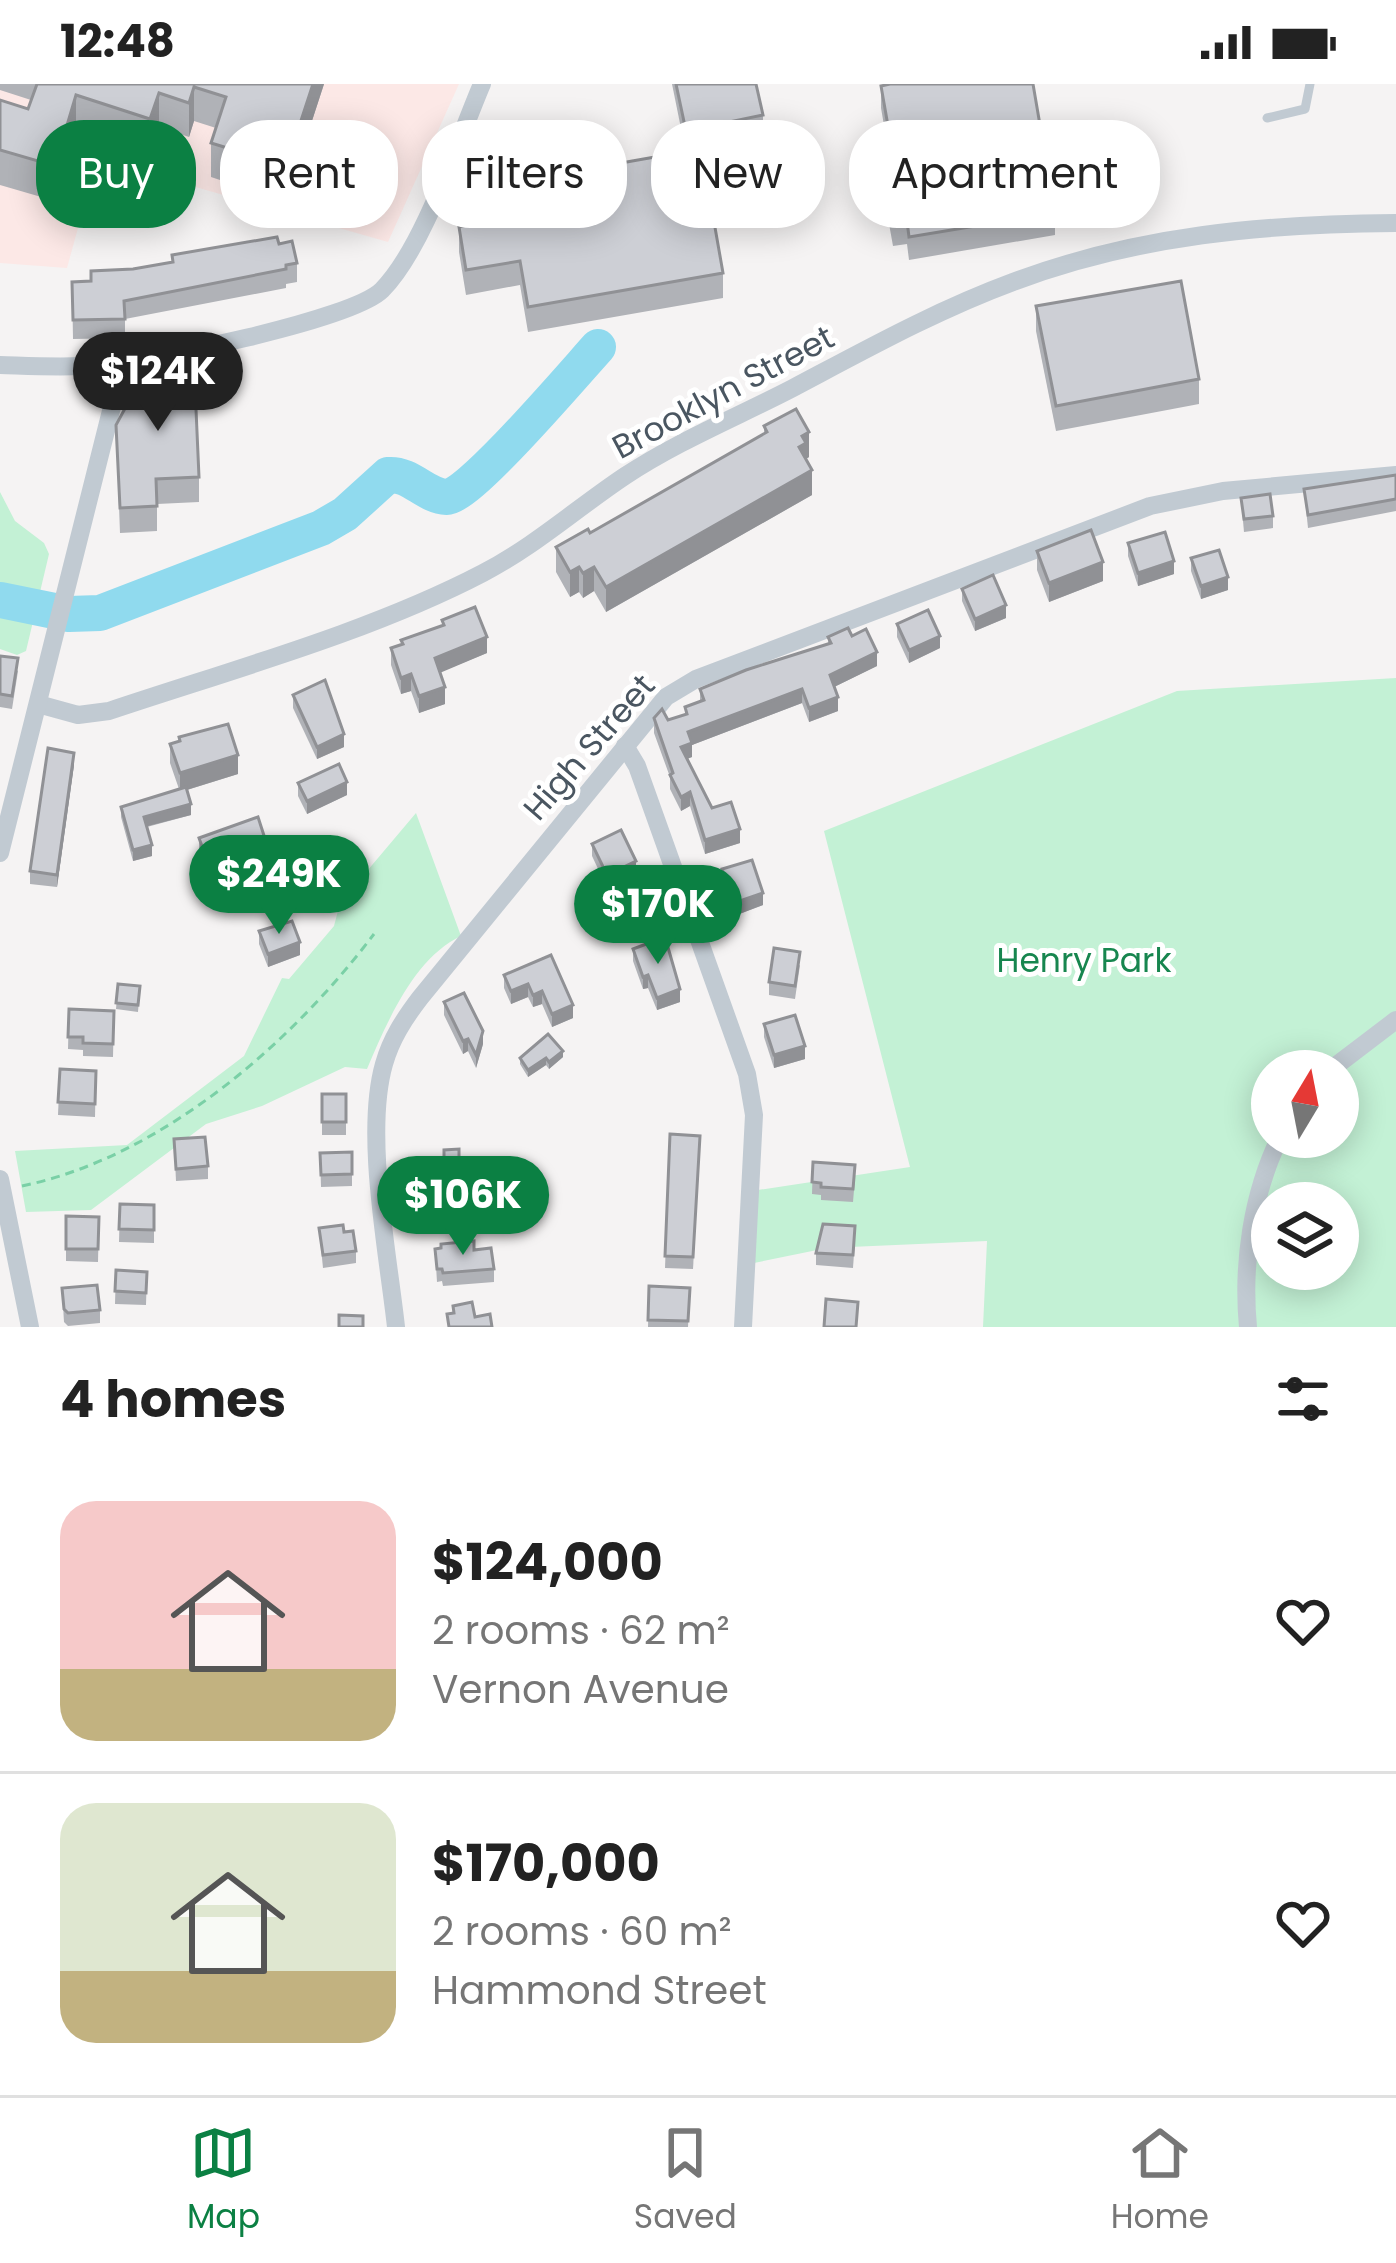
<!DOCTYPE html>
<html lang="en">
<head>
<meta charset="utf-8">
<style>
  :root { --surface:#fff; --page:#f2f2f2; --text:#222; --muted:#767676; --line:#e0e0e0; --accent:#0b8043 }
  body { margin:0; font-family:Poppins,sans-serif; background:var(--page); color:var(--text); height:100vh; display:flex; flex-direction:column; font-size:45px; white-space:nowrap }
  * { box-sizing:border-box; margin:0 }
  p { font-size:39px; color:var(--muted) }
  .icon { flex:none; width:66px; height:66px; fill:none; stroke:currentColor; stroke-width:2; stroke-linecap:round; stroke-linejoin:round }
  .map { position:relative; height:1243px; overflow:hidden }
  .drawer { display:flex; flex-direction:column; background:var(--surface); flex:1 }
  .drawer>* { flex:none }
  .hud { position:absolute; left:36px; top:36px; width:1326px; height:108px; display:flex; gap:24px }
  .needle { width:78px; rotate:10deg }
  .tools { position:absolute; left:1251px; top:966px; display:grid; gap:24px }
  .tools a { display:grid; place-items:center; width:108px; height:108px; border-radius:50%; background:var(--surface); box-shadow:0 6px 30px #0003; font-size:60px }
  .price { position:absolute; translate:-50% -102px; padding:0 27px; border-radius:42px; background:var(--accent); color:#fff; font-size:39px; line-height:78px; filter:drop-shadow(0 3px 6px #0008) }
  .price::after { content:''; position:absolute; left:50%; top:72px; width:36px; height:27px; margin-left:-18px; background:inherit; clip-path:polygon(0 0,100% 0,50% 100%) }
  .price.selected { background:#222; color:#fff }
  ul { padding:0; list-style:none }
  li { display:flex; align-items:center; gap:36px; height:300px; padding:0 60px }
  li+li { border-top:3px solid var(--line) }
  li span { display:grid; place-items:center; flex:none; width:336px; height:240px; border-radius:36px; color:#555 }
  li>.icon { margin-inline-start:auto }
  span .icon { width:144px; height:144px; fill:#fffc; stroke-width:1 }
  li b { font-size:51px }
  h2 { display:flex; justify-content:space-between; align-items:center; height:144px; padding:0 60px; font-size:51px }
  .chip { padding:0 42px; border-radius:48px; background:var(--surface); box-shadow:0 6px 30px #0003; font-size:42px; line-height:108px }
  .chip.selected { background:var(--accent); color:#fff }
  .status { display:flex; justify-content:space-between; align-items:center; height:84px; padding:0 60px; background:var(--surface); direction:ltr }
  .status svg { height:33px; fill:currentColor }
  .dock { display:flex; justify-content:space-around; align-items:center; height:168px; border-top:3px solid var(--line); background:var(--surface); font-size:33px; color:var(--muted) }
  .dock a { display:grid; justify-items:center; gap:6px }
  .dock .selected { color:var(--accent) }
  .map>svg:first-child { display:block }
</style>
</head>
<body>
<div class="status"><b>12:48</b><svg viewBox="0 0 49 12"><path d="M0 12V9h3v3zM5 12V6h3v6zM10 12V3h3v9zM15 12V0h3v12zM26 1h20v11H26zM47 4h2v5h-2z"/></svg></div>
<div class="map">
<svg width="1396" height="1243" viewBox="0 0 1396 1243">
  <rect width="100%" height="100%" fill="#f5f3f3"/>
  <polygon fill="#fce8e6" points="0,0 459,0 388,158 97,75 67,184 0,179"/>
  <g fill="#c3f1d5" fill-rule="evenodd">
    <polygon points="0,408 15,437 44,459 49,470 26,567 17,571 0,565"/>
    <path d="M1396 594V1243H983L987 1157 827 1164 739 1182 745 1108 910 1083 824 747 1177 607ZM1272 987H1338V1053H1272ZM1272 1119H1338V1185H1272Z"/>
    <path d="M416 729 461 852C414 874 387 938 367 985L345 983 262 1022 206 1040 91 1126 26 1128 15 1067 127 1061 244 972 282 894 289 895 334 842 340 819Z"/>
  </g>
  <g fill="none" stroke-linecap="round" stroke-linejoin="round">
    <path stroke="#90daee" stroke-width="36" d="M0 516 69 530 100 529 321 444 345 430 388 391C411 389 425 412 447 413 469 413 577 286 598 263"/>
    <path stroke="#7ad0a6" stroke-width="3" stroke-dasharray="9 6" stroke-linecap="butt" d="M22 1102C161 1073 290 961 374 850"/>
    <polyline stroke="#c1cad2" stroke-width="9" points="1267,34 1305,25 1310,0"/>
    <g stroke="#c1cad2" stroke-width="18">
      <path d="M0 281C33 282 68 284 101 281 150 277 352 236 382 206 425 162 457 58 482 0"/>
      <path d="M38 620 78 631 109 627C231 586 370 548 483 489 535 462 577 424 625 392 678 357 737 333 793 304 865 266 937 226 1013 198 1138 151 1264 140 1396 139"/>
      <polyline points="625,662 637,682 747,990 754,1031 743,1243"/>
      <polyline points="0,769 123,279"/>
      <polyline points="1329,987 1396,936"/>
      <polyline points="0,1095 30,1243"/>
      <path d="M396 1243C388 1169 364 1050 384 980 391 955 404 935 420 914L666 613 696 595 1150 422 1223 407 1396 391"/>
      <path d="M1248 1243C1242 1180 1252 1110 1280 1053"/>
    </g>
  </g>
  <g fill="#b0b2b7">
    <polygon points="0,0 324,0 294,92 277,87 268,103 246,95 244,104 211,93 211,59 216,44 194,37 189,53 159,43 150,70 76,46 55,117 0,101 0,16 28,25 31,16 0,6"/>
    <polygon points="672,0 756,0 763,31 763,54 686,69"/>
    <polygon points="881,2 1055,129 1055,151 909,176 907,160 893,162 886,123 886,100 894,99 881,24"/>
    <polygon points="684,78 723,189 723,214 528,248 520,201 466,211 459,168 459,143 508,131 600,99 621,89 621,79"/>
    <polygon points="279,160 297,179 297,198 286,200 286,204 125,235 125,254 73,255 72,198 91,197 133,185 172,178 172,171"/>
    <polygon points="1036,222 1199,295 1199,320 1056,347 1036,247"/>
    <polygon points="116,341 199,393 199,418 157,420 157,447 120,449"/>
    <polygon points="764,342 809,373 806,375 812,411 606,528 594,507 583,514 579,508 570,513 556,488 556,463 590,449 764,349"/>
    <polygon points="1396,391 1396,427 1308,444 1304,405"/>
    <polygon points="1241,414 1273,432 1273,444 1244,448"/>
    <polygon points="1128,459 1174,490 1138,502 1128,472"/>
    <polygon points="1037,467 1103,497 1049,518 1037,486"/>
    <polygon points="1191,474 1228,506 1201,515 1191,487"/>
    <polygon points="962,505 1006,534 975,547 962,517"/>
    <polygon points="442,536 487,569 440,588 445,620 419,629 411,607 401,610 391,581 391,564 401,560 401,556 442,542"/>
    <polygon points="897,540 940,564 909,579 897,553"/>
    <polygon points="852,552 877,582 834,603 838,627 809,638 802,619 692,661 692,673 687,675 712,724 740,759 705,770 690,722 681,727 670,705 670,693 654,649 654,634 668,636 685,631 685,623 700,617 700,605 828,560 828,553"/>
    <polygon points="0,572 18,587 12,625 0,623"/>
    <polygon points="293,611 344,663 317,675 293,624"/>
    <polygon points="170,660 238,690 187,706 191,731 147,743 152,772 133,777 121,733 121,723 179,705 170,679"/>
    <polygon points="74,681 57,803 30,800 30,787"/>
    <polygon points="298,699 347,711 307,730 298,712"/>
    <polygon points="199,754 268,776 210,797 199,766"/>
    <polygon points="592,760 636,789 607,804 592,772"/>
    <polygon points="722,785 763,821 734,832 722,797"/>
    <polygon points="259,847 300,871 268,883 259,860"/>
    <polygon points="633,865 680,918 657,926 648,904 643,905 633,877"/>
    <polygon points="551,871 573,934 552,943 542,920 533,923 528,913 511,920 504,904 504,891"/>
    <polygon points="800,881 795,915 769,911 769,898"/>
    <polygon points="118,900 140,902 138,928 116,925"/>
    <polygon points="444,918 483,960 476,984 468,967 463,970 444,931"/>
    <polygon points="69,925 114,927 113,973 83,972 83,966 68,965"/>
    <polygon points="764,940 805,975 774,984 764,953"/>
    <polygon points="563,973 549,985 546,981 528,993 520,980 520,974"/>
    <polygon points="60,985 96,987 95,1033 58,1031"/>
    <rect x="322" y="1010" width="24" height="41"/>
    <polygon points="670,1050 700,1064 693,1185 665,1184"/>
    <polygon points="174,1055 208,1082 208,1095 176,1097"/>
    <polygon points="352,1068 352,1102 321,1103 320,1069"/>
    <polygon points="813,1078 855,1094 853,1118 821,1116 821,1111 812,1110"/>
    <polygon points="430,1097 459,1098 481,1120 499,1119 500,1145 478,1147 477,1134 443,1133 443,1127 429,1127"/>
    <polygon points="120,1120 154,1121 154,1159 119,1158"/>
    <polygon points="66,1132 99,1133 98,1178 66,1177"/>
    <polygon points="319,1144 344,1148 356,1167 356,1179 323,1184"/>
    <polygon points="855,1155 853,1184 816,1181 816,1169"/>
    <polygon points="435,1165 474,1166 494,1185 494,1198 443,1202 442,1197 437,1198"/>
    <polygon points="116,1186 147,1188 146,1221 115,1220"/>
    <polygon points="649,1202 690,1204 688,1243 648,1243"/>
    <polygon points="62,1204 100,1226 100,1239 68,1242 64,1238"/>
  </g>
  <g fill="#909195">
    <polygon points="313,0 324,0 294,92 294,58"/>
    <polygon points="194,3 194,37 189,53 189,19"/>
    <polygon points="159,9 159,43 150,70 150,35"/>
    <polygon points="76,11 76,46 55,117 55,82"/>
    <polygon points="277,52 277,87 268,103 268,69"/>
    <polygon points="246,61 246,95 244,104 244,69"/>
    <polygon points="809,348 809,373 806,375 799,363 802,352"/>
    <polygon points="812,386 812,411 606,528 606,503"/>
    <polygon points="1174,477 1174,490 1138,502 1138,489"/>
    <polygon points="1103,478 1103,497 1049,518 1049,499"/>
    <polygon points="579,483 579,508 570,513 570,488"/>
    <polygon points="594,483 594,507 583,514 583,489"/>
    <polygon points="1228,493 1228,506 1201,515 1201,502"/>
    <polygon points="1006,521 1006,534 975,547 975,535"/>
    <polygon points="940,552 940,564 909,579 909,566"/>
    <polygon points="487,553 487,569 435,591 435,574"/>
    <polygon points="877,568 877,582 830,605 830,591"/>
    <polygon points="411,590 411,607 401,610 401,594"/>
    <polygon points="445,603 445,620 419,629 419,612"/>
    <polygon points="802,605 802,619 692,661 692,673 681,677 681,663 688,648"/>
    <polygon points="838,613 838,627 809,638 809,624"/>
    <polygon points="344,650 344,663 317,675 317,663"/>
    <polygon points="74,669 74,681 57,803 57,791"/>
    <polygon points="238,671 238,690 180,708 180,689"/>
    <polygon points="347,698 347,711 307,730 307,717"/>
    <polygon points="690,708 690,722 681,727 681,713"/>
    <polygon points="191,720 191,731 144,743 144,733"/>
    <polygon points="740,745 740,759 705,770 705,756"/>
    <polygon points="152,761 152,772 133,777 133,766"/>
    <polygon points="268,764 268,776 210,797 210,784"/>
    <polygon points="636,777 636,789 607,804 607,791"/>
    <polygon points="763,809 763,821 734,832 734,819"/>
    <polygon points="300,858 300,871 268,883 268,870"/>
    <polygon points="648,891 648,904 643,905 643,893"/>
    <polygon points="528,900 528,913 511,920 511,907"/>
    <polygon points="680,905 680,918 657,926 657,914"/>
    <polygon points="542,907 542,920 533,923 533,911"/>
    <polygon points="573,921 573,934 552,943 552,930"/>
    <polygon points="483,947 483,960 476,984 476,971"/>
    <polygon points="468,955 468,967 463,970 463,957"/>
    <polygon points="805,962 805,975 774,984 774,971"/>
    <polygon points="563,967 563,973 549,985 549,978"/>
    <polygon points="546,974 546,981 528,993 528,986"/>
  </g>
  <g fill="#cdcfd5" stroke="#909195" stroke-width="3">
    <polygon points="37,0 313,0 294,58 277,52 268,69 246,61 244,69 211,59 226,13 194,3 189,19 159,9 150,35 76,11 55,82 0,66 0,16 28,25"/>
    <polygon points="676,0 756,0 763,31 686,47"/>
    <polygon points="890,0 1033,0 1055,129 909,153 907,137 893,139 886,100 898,99 881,2"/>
    <polygon points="683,68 684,78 703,75 723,189 528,223 520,177 466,186 459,143 508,131 519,113 601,99 600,93 623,89 621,79"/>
    <polygon points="277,153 279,160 292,157 297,179 286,181 286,185 124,217 125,235 73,236 72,198 91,197 91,187 133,185 173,178 172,171"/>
    <polygon points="1181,197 1199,295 1056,322 1036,222"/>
    <polygon points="194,280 199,393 156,395 157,422 120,424 116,341 148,282"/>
    <polygon points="796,325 809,348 802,352 806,359 799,363 812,386 606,503 594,483 583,489 579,483 570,488 556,463 588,445 590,449 767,348 764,342"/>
    <polygon points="1396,391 1396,415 1308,431 1304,405"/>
    <polygon points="1270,410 1273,432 1244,435 1241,414"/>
    <polygon points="1091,446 1103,478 1049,499 1037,467"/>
    <polygon points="1165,448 1174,477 1138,489 1128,459"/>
    <polygon points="1219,466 1228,493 1201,502 1191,474"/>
    <polygon points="993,491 1006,521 975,535 962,505"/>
    <polygon points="475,523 487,553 435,574 445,603 419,612 411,590 401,594 391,564 403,560 401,556 444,541 442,536"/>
    <polygon points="928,526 940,552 909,566 897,540"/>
    <polygon points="848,544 852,552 866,545 877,568 830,591 838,613 809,624 802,605 688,648 692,659 681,663 712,724 731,718 740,745 705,756 690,708 681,713 670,691 673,689 654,634 662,625 668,636 687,630 685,623 704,616 700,605 746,586 831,559 828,553"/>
    <polygon points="0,572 18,574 12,612 0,610"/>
    <polygon points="325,596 344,650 317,663 293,611"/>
    <polygon points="228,640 238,671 180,689 170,660 180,657 179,653"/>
    <polygon points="48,664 74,669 57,791 30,787"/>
    <polygon points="339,680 347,698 307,717 298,699"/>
    <polygon points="186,703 191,720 144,733 152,761 133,766 121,723"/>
    <polygon points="258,733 268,764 210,784 199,754"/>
    <polygon points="621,746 636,777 607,791 592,760"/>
    <polygon points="752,776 763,809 734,819 722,785"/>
    <polygon points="292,837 300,858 268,870 259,847"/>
    <polygon points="665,853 680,905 657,914 648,891 643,893 633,865"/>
    <polygon points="774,864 800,868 795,902 769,898"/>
    <polygon points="551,871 573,921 552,930 542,907 533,911 528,900 511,907 504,891"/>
    <polygon points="118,900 140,902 138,921 116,919"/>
    <polygon points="464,909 483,947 476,971 468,955 463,957 444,918"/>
    <polygon points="69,925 114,927 113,960 83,959 83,953 68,953"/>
    <polygon points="795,931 805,962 774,971 764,940"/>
    <polygon points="548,950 563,967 549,978 546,974 528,986 520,974"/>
    <polygon points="60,985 96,987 95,1020 58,1018"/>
    <rect x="322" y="1010" width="24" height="28"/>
    <polygon points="670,1050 700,1052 693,1173 665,1172"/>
    <polygon points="205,1053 208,1082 176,1085 174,1055"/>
    <polygon points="459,1065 459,1098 481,1098 481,1120 499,1119 500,1134 478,1136 477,1123 443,1121 443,1116 429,1116 430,1097 444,1098 444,1066"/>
    <polygon points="352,1068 352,1090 321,1091 320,1069"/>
    <polygon points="813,1078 855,1081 853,1105 821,1103 821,1099 812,1098"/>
    <polygon points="120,1120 154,1121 154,1146 119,1145"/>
    <polygon points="66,1132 99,1133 98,1165 66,1165"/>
    <polygon points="823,1140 855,1142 853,1171 816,1169"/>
    <polygon points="343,1141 344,1148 353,1147 356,1167 323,1171 319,1144"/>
    <polygon points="474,1157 474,1166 491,1164 494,1185 443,1189 442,1185 437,1185 435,1165 441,1164 441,1160"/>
    <polygon points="116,1186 147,1188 146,1209 115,1207"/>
    <polygon points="97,1201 100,1226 68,1229 64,1225 62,1204"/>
    <polygon points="649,1202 690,1204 688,1237 648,1236"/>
    <polygon points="826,1215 858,1218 856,1243 824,1243"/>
    <polygon points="472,1218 475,1233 490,1230 492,1243 449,1243 447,1230 454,1229 453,1222"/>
    <polygon points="339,1231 363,1232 363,1243 339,1243"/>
  </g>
  <g text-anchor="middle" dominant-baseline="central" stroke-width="10" stroke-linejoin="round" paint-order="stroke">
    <g font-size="33" fill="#4a5661" stroke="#fff">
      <text transform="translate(723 308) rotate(-28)">Brooklyn Street</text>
      <text transform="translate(589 663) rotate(-49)">High Street</text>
    </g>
    <g font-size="33" fill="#17864f" stroke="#fff">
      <text x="1084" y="876">Henry Park</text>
    </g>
  </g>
</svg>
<div class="tools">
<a><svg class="needle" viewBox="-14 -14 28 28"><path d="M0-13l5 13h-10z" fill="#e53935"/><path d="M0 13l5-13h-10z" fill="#767676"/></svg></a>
<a><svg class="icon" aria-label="layers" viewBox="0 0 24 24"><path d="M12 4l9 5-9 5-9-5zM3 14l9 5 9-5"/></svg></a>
</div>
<b class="price selected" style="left:158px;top:350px">$124K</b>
<b class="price" style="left:279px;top:853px">$249K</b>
<b class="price" style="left:658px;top:883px">$170K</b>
<b class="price" style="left:463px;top:1174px">$106K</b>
<div class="hud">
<a class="chip selected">Buy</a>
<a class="chip">Rent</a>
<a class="chip">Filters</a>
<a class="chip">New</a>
<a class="chip">Apartment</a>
</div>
</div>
<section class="drawer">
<h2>4 homes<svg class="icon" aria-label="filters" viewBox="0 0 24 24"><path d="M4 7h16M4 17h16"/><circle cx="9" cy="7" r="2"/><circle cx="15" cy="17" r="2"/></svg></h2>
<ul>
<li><span style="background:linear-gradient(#f6c9c9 70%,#c2b280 0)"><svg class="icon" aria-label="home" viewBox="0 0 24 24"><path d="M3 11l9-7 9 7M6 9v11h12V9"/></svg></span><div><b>$124,000</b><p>2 rooms · 62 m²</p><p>Vernon Avenue</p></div><svg class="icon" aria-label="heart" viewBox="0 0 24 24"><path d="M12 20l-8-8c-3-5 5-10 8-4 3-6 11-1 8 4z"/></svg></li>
<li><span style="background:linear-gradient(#dfe7d0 70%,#c2b280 0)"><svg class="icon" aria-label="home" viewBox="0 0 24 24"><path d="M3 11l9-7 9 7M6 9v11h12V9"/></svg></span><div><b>$170,000</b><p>2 rooms · 60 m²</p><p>Hammond Street</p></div><svg class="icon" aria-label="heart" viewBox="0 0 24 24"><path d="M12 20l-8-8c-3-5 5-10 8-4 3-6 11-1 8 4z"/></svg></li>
</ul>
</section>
<nav class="dock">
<a class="selected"><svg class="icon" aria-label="map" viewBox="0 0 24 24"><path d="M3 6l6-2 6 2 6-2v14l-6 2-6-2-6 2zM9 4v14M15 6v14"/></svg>Map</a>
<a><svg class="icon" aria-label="saved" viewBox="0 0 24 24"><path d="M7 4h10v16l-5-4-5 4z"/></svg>Saved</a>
<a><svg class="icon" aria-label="home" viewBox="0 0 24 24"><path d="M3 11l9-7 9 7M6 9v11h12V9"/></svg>Home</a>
</nav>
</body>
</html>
